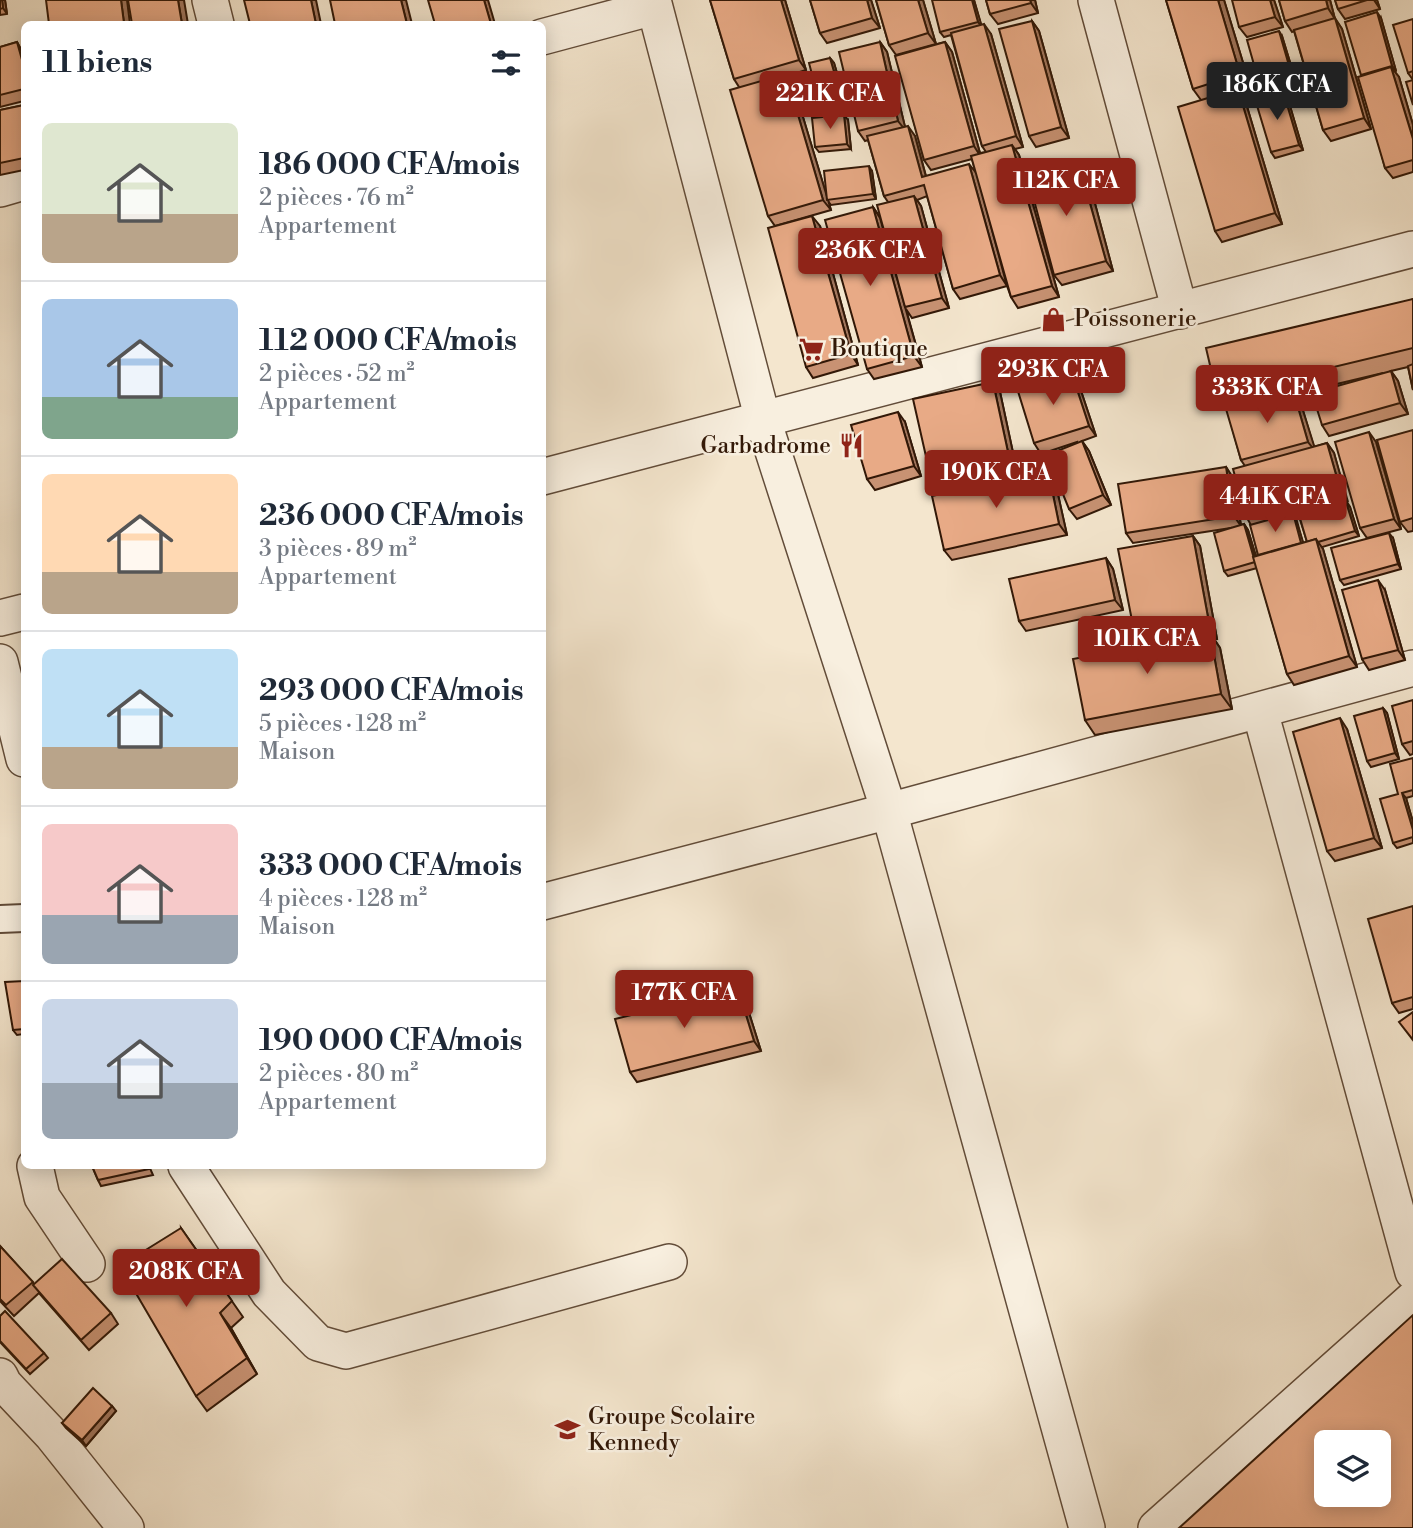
<!DOCTYPE html>
<html lang="fr">
<head>
<meta charset="utf-8">
<style>
  :root { --surface:#fff; --page:#f2f2f3; --text:#1f2937; --muted:#747a83; --line:#e0e1e3; --accent:#8f2418 }
  body { margin:0; font-family:"Libre Bodoni",serif; background:var(--page); color:var(--text); height:100vh; display:flex; flex-direction:column; font-size:26px; white-space:nowrap }
  * { box-sizing:border-box; margin:0 }
  p { font-size:23px; color:var(--muted) }
  .icon { flex:none; width:38px; height:38px; fill:none; stroke:currentColor; stroke-width:2; stroke-linecap:round; stroke-linejoin:round }
  .map { position:relative; flex:1; overflow:hidden }
  .drawer { position:absolute; left:21px; top:21px; width:525px; height:1148px; display:flex; flex-direction:column; background:var(--surface); border-radius:10px; box-shadow:0 4px 18px #0003 }
  .drawer>* { flex:none }
  .fabs { position:absolute; left:1314px; top:1430px; display:grid; gap:14px }
  .fabs a { display:grid; place-items:center; width:77px; height:77px; border-radius:10px; background:var(--surface); box-shadow:0 4px 18px #0003; font-size:35px }
  .price { position:absolute; translate:-50% -60px; padding:0 16px; border-radius:7px; background:var(--accent); color:#fff; font-size:23px; line-height:46px; filter:drop-shadow(0 2px 4px #0008) }
  .price::after { content:''; position:absolute; left:50%; top:42px; width:21px; height:16px; margin-left:-10px; background:inherit; clip-path:polygon(0 0,100% 0,50% 100%) }
  .price.current { background:#222; color:#fff }
  ul { padding:0; list-style:none }
  li { display:flex; align-items:center; gap:21px; height:175px; padding:0 21px }
  li+li { border-top:2px solid var(--line) }
  li span { display:grid; place-items:center; flex:none; width:196px; height:140px; border-radius:10px; color:#555 }
  li>.icon { margin-inline-start:auto }
  span .icon { width:84px; height:84px; fill:#fffc; stroke-width:1 }
  li b { font-size:30px }
  h2 { display:flex; justify-content:space-between; align-items:center; height:84px; padding:0 21px; font-size:30px }
  .map>svg:first-child { display:block }
</style>
</head>
<body>
<div class="map">
<svg width="1413" height="1528" viewBox="0 0 1413 1528">
  <rect width="100%" height="100%" fill="#f4e6ce"/>
  <filter id="stains"><feTurbulence type="fractalNoise" baseFrequency=".00286" numOctaves="4"/><feColorMatrix values="0 0 0 0 .2 0 0 0 0 .09 0 0 0 0 .02 0 0 0 .5 -.17"/></filter>
  <radialGradient id="worn" r=".72"><stop offset=".6" stop-color="#630" stop-opacity="0"/><stop offset="1" stop-color="#630" stop-opacity=".3"/></radialGradient>
  <g fill="none" stroke-linecap="round" stroke-linejoin="round">
    <defs>
      <polyline id="pedestrian" points="0,919 24,918"/>
      <g id="minor">
        <polyline points="210,0 216,24"/>
        <polyline points="653,0 763,420 889,811 1087,1528"/>
        <polyline points="1096,0 1180,311"/>
        <polyline points="542,37 654,7"/>
        <polyline points="0,189 24,182"/>
        <polyline points="542,477 1413,249"/>
        <polyline points="0,618 24,612"/>
        <polyline points="0,662 24,759"/>
        <polyline points="1260,711 1413,1272"/>
        <polyline points="542,902 889,811 1413,668"/>
        <polyline points="35,1166 42,1197 87,1264"/>
        <polyline points="186,1166 269,1293 318,1343 346,1351 669,1262"/>
        <polyline points="0,1376 4,1384 52,1435 126,1528"/>
        <polyline points="1156,1528 1413,1299"/>
      </g>
    </defs>
    <use href="#pedestrian" stroke="#624c39" stroke-width="30"/>
    <use href="#minor" stroke="#624c39" stroke-width="38"/>
    <use href="#pedestrian" stroke="#f8efdf" stroke-width="26"/>
    <use href="#minor" stroke="#f8efdf" stroke-width="35"/>
  </g>
  <g fill="#c89273" stroke="#321807" stroke-width="2" fill-rule="evenodd">
    <polygon points="0,0 5,0 7,14 0,15"/>
    <polygon points="710,0 785,0 806,70 787,76 793,84 827,197 872,171 876,199 831,205 828,201 831,210 775,226 768,216 739,87 734,79"/>
    <polygon points="810,0 871,0 880,28 827,43 820,33"/>
    <polygon points="876,0 923,0 936,44 896,55 945,42 952,52 980,153 986,152 982,146 951,35 944,37 940,32 974,0 981,25 991,34 1023,147 1015,149 1019,155 1059,297 1018,308 1011,297 1007,286 960,299 953,289 927,196 917,200 921,206 949,308 912,318 906,309 922,367 874,379 867,369 873,207 880,217 888,202 884,196 868,140 865,141 858,131 880,42 887,52 905,127 915,136 926,176 976,174 972,159 931,170 924,160 896,55 889,45"/>
    <polygon points="986,0 1035,0 1038,13 998,24 990,14"/>
    <polygon points="1166,0 1224,0 1251,89 1240,93 1245,100 1282,224 1222,242 1215,231 1201,100 1193,89"/>
    <polygon points="1274,0 1283,27 1247,37 1239,27"/>
    <polygon points="1279,0 1330,0 1335,19 1342,29 1371,129 1331,141 1323,130 1294,31 1292,32 1285,21"/>
    <polygon points="1335,0 1377,0 1380,9 1345,19 1338,9"/>
    <polygon points="1381,18 1396,71 1395,72 1399,77 1413,125 1413,172 1393,178 1385,168 1362,76"/>
    <polygon points="1413,19 1413,105 1413,80 1408,73"/>
    <polygon points="1032,21 1039,31 1069,138 1036,147 1029,136"/>
    <polygon points="1282,36 1296,82 1264,91 1260,86"/>
    <polygon points="17,42 24,55 24,101 0,107 0,47"/>
    <polygon points="830,58 834,63 846,104 824,110 820,105"/>
    <polygon points="1283,91 1287,96 1303,150 1275,158 1271,152"/>
    <polygon points="24,105 24,170 0,175 0,110"/>
    <polygon points="848,120 851,149 819,152 815,147"/>
    <polygon points="1086,170 1113,271 1062,285 1054,275"/>
    <polygon points="820,226 858,365 813,378 806,367"/>
    <path d="M1413 299V390L1408 367 1391 371 1398 381 1408 414 1329 436 1322 425 1383 373 1295 394 1300 401 1314 447 1327 443 1334 453 1347 502 1350 507 1359 536 1322 547 1323 549 1357 667 1294 685 1287 674 1257 568 1228 576 1224 571 1231 528 1133 543 1126 533 1226 467 1233 478 1241 525 1244 524 1248 530 1256 556 1258 555 1251 525 1247 518 1245 466 1241 460 1227 409 1217 395ZM1299 516 1307 542 1303 543 1295 517Z"/>
    <polygon points="1071,371 1078,382 1096,436 1082,441 1089,451 1111,505 1077,519 1069,509 1077,442 1041,454 1034,443"/>
    <polygon points="993,382 1000,392 1018,476 939,493 932,483"/>
    <polygon points="905,422 921,476 875,490 867,479"/>
    <polygon points="1413,430 1413,531 1408,532 1400,522"/>
    <polygon points="1376,442 1401,529 1367,538 1360,528"/>
    <polygon points="1055,481 1067,535 952,560 944,550"/>
    <polygon points="1193,536 1200,546 1217,639 1214,639 1220,648 1232,709 1095,735 1085,720 1140,647 1136,641"/>
    <polygon points="1393,538 1401,569 1344,585 1340,580"/>
    <polygon points="1106,558 1113,569 1123,610 1026,631 1019,621"/>
    <polygon points="1385,590 1405,660 1369,670 1362,659"/>
    <polygon points="1413,700 1413,754 1410,755 1402,744"/>
    <polygon points="1383,708 1387,713 1399,759 1371,767 1367,761"/>
    <polygon points="1347,729 1382,848 1335,861 1327,851"/>
    <polygon points="1413,758 1413,796 1406,798 1413,822 1413,843 1397,848 1393,843 1398,794"/>
    <polygon points="1413,906 1413,1009 1399,1013 1392,1003"/>
    <polygon points="24,981 24,1034 17,1035 13,1030"/>
    <polygon points="738,989 745,1000 761,1051 637,1082 630,1072"/>
    <polygon points="92,1166 149,1166 153,1175 101,1186 98,1180"/>
    <polygon points="181,1228 243,1317 231,1328 257,1374 207,1411 196,1396"/>
    <polygon points="0,1246 34,1284 111,1313 118,1324 89,1350 39,1293 14,1316 0,1301"/>
    <polygon points="0,1316 44,1353 48,1358 30,1374 0,1342"/>
    <polygon points="112,1406 116,1411 86,1446 66,1428 62,1423"/>
  </g>
  <g fill="#a2775e" stroke="#321807" stroke-width="2">
    <polygon points="2,0 5,0 7,14 3,8"/>
    <polygon points="121,0 127,0 130,24 125,24 124,23"/>
    <polygon points="178,0 184,0 188,24 182,24"/>
    <polygon points="311,0 316,0 321,24 316,24"/>
    <polygon points="401,0 406,0 412,24 407,24"/>
    <polygon points="484,0 488,0 495,24 491,24"/>
    <polygon points="781,0 785,0 806,70 799,60"/>
    <polygon points="867,0 871,0 880,28 872,18"/>
    <polygon points="918,0 923,0 936,44 928,33"/>
    <polygon points="972,0 974,0 982,27 978,22"/>
    <polygon points="1030,0 1035,0 1038,13 1031,3"/>
    <polygon points="1218,0 1224,0 1251,89 1240,74"/>
    <polygon points="1270,0 1274,0 1283,27 1275,17"/>
    <polygon points="1326,0 1330,0 1335,19 1328,8"/>
    <polygon points="1374,0 1377,0 1380,9"/>
    <polygon points="1377,12 1381,18 1396,71 1392,66"/>
    <polygon points="1335,18 1342,29 1371,129 1364,118"/>
    <polygon points="1032,21 1039,31 1069,138 1061,127"/>
    <polygon points="984,24 991,34 1023,147 1016,136"/>
    <polygon points="1279,31 1282,36 1296,82 1292,76"/>
    <polygon points="17,42 24,55 24,67"/>
    <polygon points="880,42 887,52 906,131 898,121"/>
    <polygon points="945,42 952,52 981,157 974,146"/>
    <polygon points="830,58 834,63 846,104 842,99"/>
    <polygon points="1391,67 1399,77 1413,125 1413,139"/>
    <polygon points="786,74 793,84 831,210 823,200"/>
    <polygon points="1238,89 1245,100 1282,224 1275,213"/>
    <polygon points="1283,91 1287,96 1303,150 1299,145"/>
    <polygon points="844,115 848,120 851,149 847,144"/>
    <polygon points="908,126 915,136 929,188 922,177"/>
    <polygon points="1012,145 1019,155 1059,297 1052,286"/>
    <polygon points="1078,160 1086,170 1113,271 1106,261"/>
    <polygon points="969,164 977,174 1007,286 1000,275"/>
    <polygon points="869,166 872,171 876,199 873,194"/>
    <polygon points="914,196 921,206 949,308 942,298"/>
    <polygon points="873,207 880,218 922,367 914,356"/>
    <polygon points="812,216 820,226 858,365 851,354"/>
    <polygon points="1071,371 1078,382 1096,436 1089,426"/>
    <polygon points="1391,371 1398,381 1408,414 1400,403"/>
    <polygon points="993,382 1000,392 1018,476 1011,466"/>
    <polygon points="1293,390 1300,401 1316,452 1308,442"/>
    <polygon points="898,412 905,422 921,476 914,466"/>
    <polygon points="1369,432 1376,442 1401,529 1394,519"/>
    <polygon points="1082,441 1089,451 1111,505 1103,495"/>
    <polygon points="1327,443 1334,453 1348,502 1341,492"/>
    <polygon points="1226,467 1233,478 1241,526 1234,516"/>
    <polygon points="1048,470 1055,481 1067,535 1059,524"/>
    <polygon points="1346,502 1350,507 1359,536 1355,531"/>
    <polygon points="1293,513 1296,518 1305,549 1301,544"/>
    <polygon points="1244,524 1248,530 1259,567 1256,562"/>
    <polygon points="1389,533 1393,538 1401,569 1398,564"/>
    <polygon points="1193,536 1200,546 1217,639 1210,628"/>
    <polygon points="1316,539 1323,549 1357,667 1349,656"/>
    <polygon points="1106,558 1113,569 1123,610 1115,600"/>
    <polygon points="1378,580 1385,590 1405,660 1398,650"/>
    <polygon points="1210,633 1220,648 1232,709 1221,694"/>
    <polygon points="1383,708 1387,713 1399,759 1395,753"/>
    <polygon points="1340,718 1347,729 1382,848 1374,838"/>
    <polygon points="1402,793 1406,798 1413,822 1413,830"/>
    <polygon points="738,989 745,1000 761,1051 754,1041"/>
    <polygon points="220,1313 231,1328 257,1374 247,1358"/>
    <polygon points="112,1406 116,1411 86,1446 82,1440"/>
  </g>
  <g fill="#e8aa86" stroke="#321807" stroke-width="2" fill-rule="evenodd">
    <polygon points="0,0 2,0 3,8 0,9"/>
    <polygon points="46,0 121,0 124,23 115,24 49,24"/>
    <polygon points="128,0 178,0 182,24 132,24"/>
    <polygon points="244,0 311,0 316,24 250,24"/>
    <polygon points="330,0 401,0 407,24 335,24"/>
    <polygon points="428,0 484,0 491,24 435,24"/>
    <polygon points="710,0 781,0 799,60 734,79"/>
    <polygon points="810,0 867,0 872,18 820,33"/>
    <polygon points="876,0 918,0 928,33 889,45"/>
    <polygon points="932,0 972,0 978,22 940,32"/>
    <polygon points="986,0 1030,0 1031,3 990,14"/>
    <polygon points="1166,0 1218,0 1240,74 1193,89"/>
    <polygon points="1232,0 1270,0 1275,17 1239,27"/>
    <polygon points="1279,0 1326,0 1328,8 1285,21"/>
    <polygon points="1335,0 1367,0 1338,9"/>
    <polygon points="1377,12 1392,66 1361,75 1345,22"/>
    <polygon points="1335,18 1364,118 1323,130 1294,30"/>
    <polygon points="1413,19 1413,71 1408,73 1393,25"/>
    <polygon points="1032,21 1061,127 1029,136 999,29"/>
    <polygon points="984,24 1016,136 982,146 951,33"/>
    <polygon points="1279,31 1292,76 1260,86 1247,40"/>
    <polygon points="17,42 24,67 24,89 0,95 0,47"/>
    <polygon points="880,42 898,121 858,131 839,52"/>
    <polygon points="945,42 974,146 924,160 895,56"/>
    <polygon points="830,58 842,99 820,105 809,63"/>
    <polygon points="1391,67 1413,139 1413,160 1385,168 1358,77"/>
    <polygon points="786,74 823,200 768,216 730,90"/>
    <polygon points="1413,80 1413,105 1406,82"/>
    <polygon points="1238,89 1275,213 1215,231 1178,107"/>
    <polygon points="1283,91 1299,145 1271,152 1255,99"/>
    <polygon points="24,105 24,158 0,163 0,110"/>
    <polygon points="844,115 847,144 815,147 812,118"/>
    <polygon points="908,126 922,177 969,164 1000,275 953,289 924,185 884,196 867,136"/>
    <polygon points="1012,145 1052,286 1011,297 971,156"/>
    <polygon points="1078,160 1106,261 1054,275 1027,174"/>
    <polygon points="869,166 873,194 827,200 824,171"/>
    <polygon points="914,196 942,298 905,307 877,205"/>
    <polygon points="873,207 914,356 867,369 825,220"/>
    <polygon points="812,216 851,354 806,367 768,228"/>
    <polygon points="1413,299 1413,348 1217,395 1206,348"/>
    <polygon points="1413,364 1413,390 1408,366"/>
    <polygon points="1071,371 1089,426 1034,443 1017,388"/>
    <polygon points="1391,371 1400,403 1322,425 1312,393"/>
    <polygon points="993,382 1011,466 932,483 913,399"/>
    <polygon points="1293,390 1308,442 1241,460 1226,409"/>
    <polygon points="898,412 914,466 867,479 851,425"/>
    <polygon points="1413,430 1413,518 1400,522 1377,440"/>
    <polygon points="1369,432 1394,519 1360,528 1335,442"/>
    <polygon points="1082,441 1103,495 1069,509 1047,455"/>
    <polygon points="1327,443 1341,492 1247,518 1233,469"/>
    <polygon points="1226,467 1234,516 1126,533 1118,484"/>
    <polygon points="1048,470 1059,524 944,550 932,496"/>
    <polygon points="1346,502 1355,531 1318,542 1316,539 1307,542 1299,515"/>
    <polygon points="1293,513 1301,543 1258,555 1250,525"/>
    <polygon points="1244,524 1255,562 1224,571 1214,533"/>
    <polygon points="1389,533 1398,564 1340,580 1331,548"/>
    <polygon points="1193,536 1210,628 1136,641 1118,549"/>
    <polygon points="1316,539 1349,656 1287,674 1253,557"/>
    <polygon points="1106,558 1115,600 1019,621 1009,579"/>
    <polygon points="1378,580 1398,650 1362,659 1342,590"/>
    <polygon points="1210,633 1221,694 1085,720 1073,659"/>
    <polygon points="1413,700 1413,741 1402,744 1392,706"/>
    <polygon points="1383,708 1395,753 1367,761 1354,716"/>
    <polygon points="1340,718 1374,838 1327,851 1293,732"/>
    <polygon points="1413,758 1413,790 1402,793 1413,830 1413,837 1393,843 1380,799 1398,794 1390,764"/>
    <polygon points="1413,906 1413,997 1392,1003 1368,919"/>
    <polygon points="24,981 24,1029 13,1030 5,982"/>
    <polygon points="738,989 754,1041 630,1072 615,1019"/>
    <polygon points="1413,1012 1413,1040 1399,1022"/>
    <polygon points="92,1166 148,1166 149,1169 98,1180"/>
    <polygon points="181,1228 232,1301 220,1313 247,1358 196,1396 120,1266"/>
    <polygon points="0,1246 33,1282 6,1305 0,1299"/>
    <polygon points="62,1259 111,1313 81,1340 33,1285"/>
    <polygon points="5,1311 44,1353 26,1369 0,1341 0,1316"/>
    <path d="M1413 1315V1528H1179ZM1326 1442H1379V1494H1326Z"/>
    <polygon points="93,1388 112,1406 82,1440 62,1423"/>
  </g>
  <defs>
    <symbol id="shop-bare" viewBox="-9 -9 18 18"><path d="M-5-2.5h2.3a2.7 3.5 0 0 1 5.4 0H5L5.5 6h-11ZM-1.5-2.5h3a1.5 2.3 0 0 0-3 0Z" fill="#8f2418" stroke="#f8efdf" stroke-width="2.5" paint-order="stroke"/></symbol>
    <symbol id="supermarket-bare" viewBox="-9 -9 18 18"><path d="M-6-5.5h2.5l.6 2H6L4.5 2H-2.5L-4.4-4H-6ZM-1.5 3.2a1.3 1.3 0 1 0 .1 0ZM3 3.2a1.3 1.3 0 1 0 .1 0Z" fill="#8f2418" stroke="#f8efdf" stroke-width="2.5" paint-order="stroke"/></symbol>
    <symbol id="restaurant-bare" viewBox="-9 -9 18 18"><path d="M-5-6h1v4h1v-4h1v4h1v-4h1v5L-1.5 .5V6h-2V.5L-5-1ZM5-6V6H3V1.5H1.5Q1.5-4 5-6Z" fill="#8f2418" stroke="#f8efdf" stroke-width="2.5" paint-order="stroke"/></symbol>
    <symbol id="school-bare" viewBox="-9 -9 18 18"><path d="M0-5L7-2L0 1L-7-2ZM-4 1L0 2.5L4 1V4Q0 6-4 4Z" fill="#8f2418" stroke="#f8efdf" stroke-width="2.5" paint-order="stroke"/></symbol>
  </defs>
  <g fill-rule="evenodd">
    <use href="#shop-bare" x="1036" y="302" width="35" height="35"/>
    <use href="#supermarket-bare" x="794" y="332" width="35" height="35"/>
    <use href="#restaurant-bare" x="834" y="428" width="35" height="35"/>
    <use href="#school-bare" x="550" y="1412" width="35" height="35"/>
  </g>
  <g text-anchor="middle" dominant-baseline="central" stroke-width="5" stroke-linejoin="round" paint-order="stroke">
    <g font-size="23" fill="#321807" stroke="#f8efdf" text-anchor="start">
      <text x="1074" y="319">Poissonerie</text>
      <text x="831" y="349">Boutique</text>
      <text x="831" y="446" text-anchor="end">Garbadrome</text>
      <text x="588" y="1417">Groupe Scolaire<tspan x="588" dy="26">Kennedy</tspan></text>
    </g>
  </g>
  <rect width="100%" height="100%" filter="url(#stains)"/>
  <rect width="100%" height="100%" fill="url(#worn)"/>
</svg>
<div class="fabs">
<a><svg class="icon" aria-label="layers" viewBox="0 0 24 24"><path d="M12 4l9 5-9 5-9-5zM3 14l9 5 9-5"/></svg></a>
</div>
<b class="price current" style="left:1277px;top:122px">186K CFA</b>
<b class="price" style="left:830px;top:131px">221K CFA</b>
<b class="price" style="left:1066px;top:218px">112K CFA</b>
<b class="price" style="left:870px;top:288px">236K CFA</b>
<b class="price" style="left:1053px;top:407px">293K CFA</b>
<b class="price" style="left:1267px;top:425px">333K CFA</b>
<b class="price" style="left:996px;top:510px">190K CFA</b>
<b class="price" style="left:1275px;top:534px">441K CFA</b>
<b class="price" style="left:1147px;top:676px">101K CFA</b>
<b class="price" style="left:684px;top:1030px">177K CFA</b>
<b class="price" style="left:186px;top:1309px">208K CFA</b>
<section class="drawer">
<h2>11 biens<svg class="icon" aria-label="filters" viewBox="0 0 24 24"><path d="M4 7h16M4 17h16"/><circle cx="9" cy="7" r="2"/><circle cx="15" cy="17" r="2"/></svg></h2>
<ul>
<li><span style="background:linear-gradient(#dfe7d0 65%,#b9a48a 0)"><svg class="icon" aria-label="home" viewBox="0 0 24 24"><path d="M3 11l9-7 9 7M6 9v11h12V9"/></svg></span><div><b>186 000 CFA/mois</b><p>2 pièces · 76 m²</p><p>Appartement</p></div></li>
<li><span style="background:linear-gradient(#a9c7e8 70%,#7fa58c 0)"><svg class="icon" aria-label="home" viewBox="0 0 24 24"><path d="M3 11l9-7 9 7M6 9v11h12V9"/></svg></span><div><b>112 000 CFA/mois</b><p>2 pièces · 52 m²</p><p>Appartement</p></div></li>
<li><span style="background:linear-gradient(#ffd9b3 70%,#b9a48a 0)"><svg class="icon" aria-label="home" viewBox="0 0 24 24"><path d="M3 11l9-7 9 7M6 9v11h12V9"/></svg></span><div><b>236 000 CFA/mois</b><p>3 pièces · 89 m²</p><p>Appartement</p></div></li>
<li><span style="background:linear-gradient(#bfe0f5 70%,#b9a48a 0)"><svg class="icon" aria-label="home" viewBox="0 0 24 24"><path d="M3 11l9-7 9 7M6 9v11h12V9"/></svg></span><div><b>293 000 CFA/mois</b><p>5 pièces · 128 m²</p><p>Maison</p></div></li>
<li><span style="background:linear-gradient(#f6c9c9 65%,#9aa5b1 0)"><svg class="icon" aria-label="home" viewBox="0 0 24 24"><path d="M3 11l9-7 9 7M6 9v11h12V9"/></svg></span><div><b>333 000 CFA/mois</b><p>4 pièces · 128 m²</p><p>Maison</p></div></li>
<li><span style="background:linear-gradient(#c9d6e8 60%,#9aa5b1 0)"><svg class="icon" aria-label="home" viewBox="0 0 24 24"><path d="M3 11l9-7 9 7M6 9v11h12V9"/></svg></span><div><b>190 000 CFA/mois</b><p>2 pièces · 80 m²</p><p>Appartement</p></div></li>
</ul>
</section>
</div>
</body>
</html>
